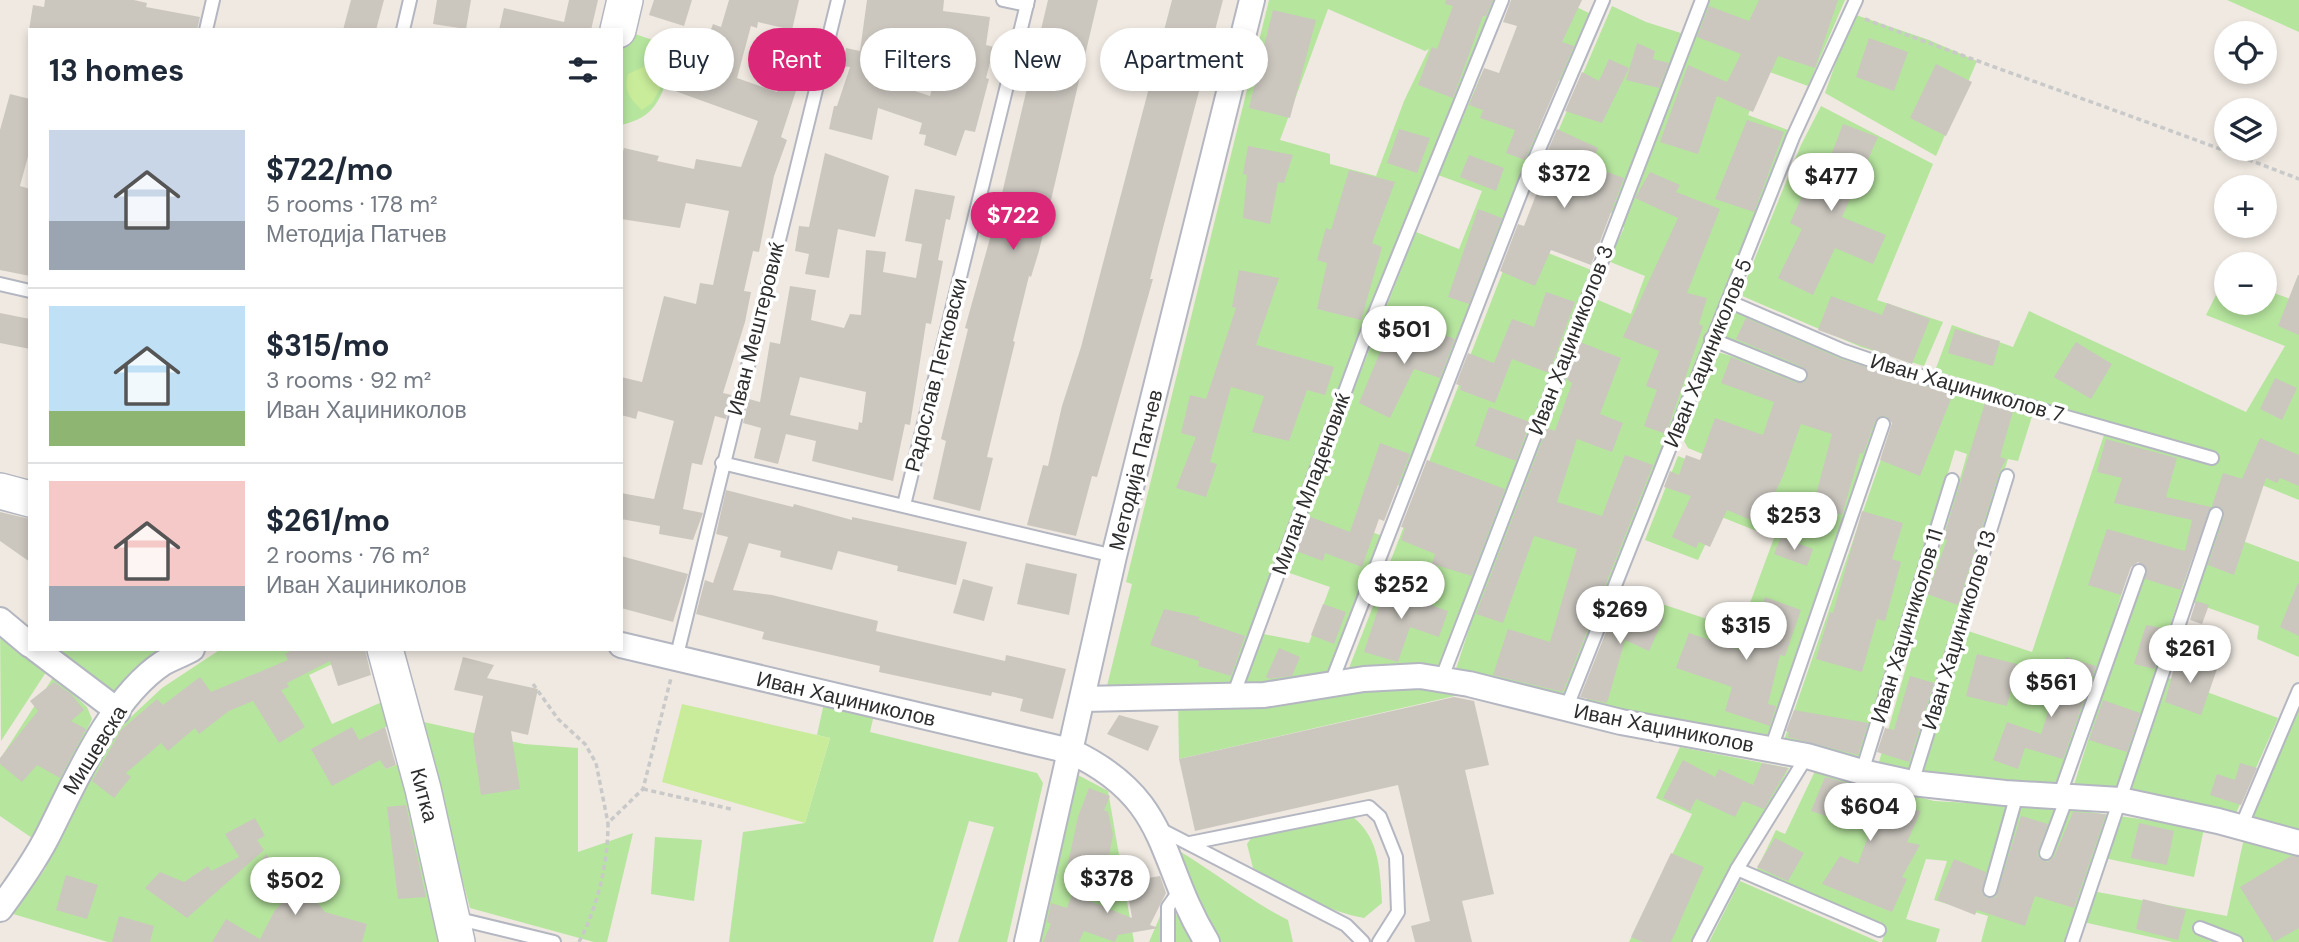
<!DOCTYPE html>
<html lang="en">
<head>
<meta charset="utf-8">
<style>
  :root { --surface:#fff; --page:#f2f2f3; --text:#1f2937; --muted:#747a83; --line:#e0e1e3; --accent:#db2777 }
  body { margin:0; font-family:"DM Sans",sans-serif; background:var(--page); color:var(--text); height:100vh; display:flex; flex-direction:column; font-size:26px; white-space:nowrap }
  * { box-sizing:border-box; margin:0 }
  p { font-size:23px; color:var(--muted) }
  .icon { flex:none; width:38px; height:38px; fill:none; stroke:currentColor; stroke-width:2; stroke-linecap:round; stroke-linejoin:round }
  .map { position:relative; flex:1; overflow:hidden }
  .panel { position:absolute; left:28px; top:28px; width:595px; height:623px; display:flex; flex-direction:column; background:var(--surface); border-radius:0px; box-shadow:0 4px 10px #0003 }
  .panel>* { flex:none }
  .banner { position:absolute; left:644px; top:28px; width:665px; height:63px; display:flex; gap:14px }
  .tools { position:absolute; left:2214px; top:21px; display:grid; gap:14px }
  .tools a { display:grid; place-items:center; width:63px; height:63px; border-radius:50%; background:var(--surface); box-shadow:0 4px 10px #0003; font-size:35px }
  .price { position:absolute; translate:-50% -60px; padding:0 16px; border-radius:24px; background:#fff; color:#222; font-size:23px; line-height:46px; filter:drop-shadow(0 2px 4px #0008) }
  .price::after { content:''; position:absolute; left:50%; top:42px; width:21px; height:16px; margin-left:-10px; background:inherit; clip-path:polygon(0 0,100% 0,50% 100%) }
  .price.on { background:var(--accent); color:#fff }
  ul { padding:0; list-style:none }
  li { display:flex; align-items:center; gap:21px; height:175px; padding:0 21px }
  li+li { border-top:2px solid var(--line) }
  li span { display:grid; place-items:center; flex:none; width:196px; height:140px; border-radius:0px; color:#555 }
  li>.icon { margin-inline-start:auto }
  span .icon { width:84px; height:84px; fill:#fffc; stroke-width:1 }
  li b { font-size:30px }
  h2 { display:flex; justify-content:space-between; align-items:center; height:84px; padding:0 21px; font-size:30px }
  .tag { padding:0 24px; border-radius:32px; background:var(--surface); box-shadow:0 4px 10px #0003; font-size:24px; line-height:63px }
  .tag.on { background:var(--accent); color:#fff }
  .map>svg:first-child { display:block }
</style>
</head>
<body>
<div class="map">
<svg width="2299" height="942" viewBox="0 0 2299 942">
  <rect width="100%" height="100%" fill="#efe9e1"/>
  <g fill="#b6e59e" fill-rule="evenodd">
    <path d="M1269 0H1499L1471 63 1326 459 1416 232 1459 249 1482 191 1438 175 1481 75 1524 91 1513 118 1545 132 1406 488 1370 475 1353 525 1385 537 1329 683 1364 679 1472 692 1179 759 1178 697 1184 693 1107 686 1132 584 1126 582ZM1328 9 1425 51 1429 49 1404 101 1376 176 1330 164V154L1280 140ZM1278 569 1330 587 1309 643 1258 633Z"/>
    <polygon points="1562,0 1593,15 1564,83 1534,67"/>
    <path d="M1708 0H1845L1808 86 1767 71 1748 115 1793 132C1771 178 1755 224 1736 270 1677 412 1625 557 1571 702L1455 672 1485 580 1596 299 1631 314 1645 276 1608 261 1624 228 1622 226Z"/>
    <polygon points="2228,0 2299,0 2299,32 2227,0"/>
    <polygon points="1612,6 1646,22 1684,34 1614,214 1577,199 1575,204 1535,185"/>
    <polygon points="1853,14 1929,40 1977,61 1936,156 1825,93"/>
    <path d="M618 28 701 57 693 78 671 70C659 100 656 117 621 125V30Z"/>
    <polygon points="1821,106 1933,164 1877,300 1943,322 1924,366 1861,347 1740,295 1801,145"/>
    <polygon points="1515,240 1594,271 1515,467 1476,579 1439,666 1344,681"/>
    <polygon points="2226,275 2226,303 2264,303 2265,290 2299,302 2299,500 2262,485 2240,540 2299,562 2299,657 2257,639 2259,626 2192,602 2214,530 2202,528 2115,794 2073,788 2146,556 2131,563 2063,786 1921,778 1965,630 2032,652 2104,435 2033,413 2018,461 2008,459 1910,776 1877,769 1967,454 1955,450 1860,764 1782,746 1896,416 1888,414 1871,448 1768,743 1584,706 1626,592 1740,630 1774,538 1719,516 1698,560 1645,540 1678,456 1739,480 1739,469 1688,448 1684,441 1718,352 1783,372 1782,360 1723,341 1736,308 1995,399 1997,388 1935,371 1952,325 2013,347 2029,311 2246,412 2285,346 2206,315"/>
    <polygon points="0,620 52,662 63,649 192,649 118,711 52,663 1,741"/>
    <polygon points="221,649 340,649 343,659 309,675 332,724 382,702 392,724 367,736 386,769 409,760 429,863 438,942 108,942 13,914 45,869 76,793 102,744 162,688"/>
    <polygon points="54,676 87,707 92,719 35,840 0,816 0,759"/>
    <polygon points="2163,676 2278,718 2233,820 2127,797"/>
    <polygon points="826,694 876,706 870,732 1037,773 1043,783 1007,942 958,942 994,827 969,821 933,942 729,942 743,832 805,823 830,738 817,735"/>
    <polygon points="2299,695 2299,837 2244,823"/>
    <polygon points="419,721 524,744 578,748 578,852 633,833 607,942 594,942 470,908"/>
    <polygon points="1680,747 1789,768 1698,942 1629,942 1692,814 1656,798"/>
    <polygon points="1816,769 1934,801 2071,809 2109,815 2065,938 2076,942 1981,942 1988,916 1934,900 1947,861 1926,859 1906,919 1940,929 1936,942 1882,942 1885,931 1754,875 1776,830 1785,834"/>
    <polygon points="1078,775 1108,791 1134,942 1036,942"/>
    <path d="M1346 812C1379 833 1380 866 1382 903L1364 918C1323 910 1288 889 1253 868L1247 844 1257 830Z"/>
    <polygon points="2119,816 2204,828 2194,877 2104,858"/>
    <polygon points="655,837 702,840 694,901 651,894"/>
    <polygon points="2244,838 2299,852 2299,942 2173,942 2083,922 2092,891 2227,916"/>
    <path d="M1169 845C1210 868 1246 899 1288 920L1293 942H1215Z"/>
    <polygon points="1740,881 1879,942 1709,942"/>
    <polygon points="1164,907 1183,919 1197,942 1149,942"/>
  </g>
  <g fill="#c9ec9a">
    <path d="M656 61 671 69 652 103 642 110C630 99 623 90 628 74Z"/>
    <polygon points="682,704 830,738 805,823 662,782"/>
  </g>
  <g fill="#cbc7bf" fill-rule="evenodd">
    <polygon points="45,0 134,0 147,3 146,7 200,17 197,30 29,30 33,5 44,7"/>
    <polygon points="351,0 384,0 376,30 343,30"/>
    <polygon points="437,0 471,0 466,29 433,24"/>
    <polygon points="569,0 598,0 591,30 499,30 504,8 564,22"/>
    <polygon points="654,0 692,0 684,26 649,15"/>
    <polygon points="729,0 799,0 792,30 758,22 757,28 751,26 737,78 777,92 787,51 807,57 781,137 787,140 774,176 759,252 753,251 744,291 751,292 745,322 723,393 732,395 726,419 715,416 702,465 692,463 683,509 703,513 693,540 659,534 660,526 621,519 621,493 654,499 674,421 638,411 636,419 621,415 621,377 642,382 664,296 696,304 700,283 713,285 729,211 686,203 680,228 621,219 621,159 624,148 659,156 657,161 694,169 696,159 741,167 758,121 664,87 671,69 693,78 713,24 721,27"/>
    <path d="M867 0H944L943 11 990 17 986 45 994 47 986 78 989 79 975 132 965 130 956 156 924 145 926 135 919 134 922 123 878 108 872 140 829 129 834 106H837L850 67 842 66 846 48 860 51ZM880 40 924 46 922 57 939 61 930 96 872 77Z"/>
    <polygon points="1048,0 1098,0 1039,251 1031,277 1029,276 1013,341 1015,342 987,457 993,458 980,511 933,499 946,441 941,439 968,329 965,328 999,206"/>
    <polygon points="1172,0 1223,0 1158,247 1150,279 1153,279 1097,477 1092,476 1076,536 1027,525 1043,465 1048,466 1062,406 1081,347"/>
    <polygon points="1446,0 1493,0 1486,16 1483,16 1453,98 1418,85 1432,47 1437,49 1453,6 1445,4"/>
    <polygon points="1511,0 1582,0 1562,42 1574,46 1525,160 1506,153 1515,130 1480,118 1483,110 1469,105 1484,68 1499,73 1517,26 1503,22"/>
    <polygon points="1759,0 1838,0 1815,68 1778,56 1753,112 1717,96 1698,154 1660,142 1688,65 1727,82 1741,54 1697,37 1709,6 1749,21"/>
    <polygon points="1273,10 1316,20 1290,118 1249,108"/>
    <polygon points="1869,38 1908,52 1894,91 1856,77"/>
    <polygon points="1637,43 1655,51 1653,59 1669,63 1659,88 1626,80"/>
    <polygon points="1609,59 1629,68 1602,123 1565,111 1582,72 1599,81"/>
    <polygon points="1936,64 1972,82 1946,136 1910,118"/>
    <polygon points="10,94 30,99 30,149 20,186 30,189 30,276 0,270 0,130"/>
    <polygon points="1747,120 1784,132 1754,212 1715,199"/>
    <polygon points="1843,124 1878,137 1842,217 1886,235 1873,264 1835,248 1813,295 1778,278 1802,229 1790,223 1821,154 1830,158"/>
    <polygon points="1399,129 1430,138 1417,173 1387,163"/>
    <polygon points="1557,129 1598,148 1590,166 1624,178 1591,265 1551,250 1535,286 1500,271 1518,224 1524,226 1546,169 1541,167"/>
    <polygon points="1248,146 1293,155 1284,183 1278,182 1270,224 1243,218 1247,175 1243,174"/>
    <polygon points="825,153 889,176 875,237 838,229 829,278 805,274 809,254 795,251 799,226 809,227"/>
    <polygon points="1469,155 1504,168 1496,191 1460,177"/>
    <polygon points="1349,170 1395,182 1372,243 1382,247 1361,320 1317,309 1327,263 1317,260 1326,228 1331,230"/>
    <polygon points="1650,172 1680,185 1676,192 1720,209 1687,293 1707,298 1699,324 1703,326 1666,434 1644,426 1657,390 1646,386 1659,351 1623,337 1678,218 1635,198"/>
    <path d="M915 189 955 196 950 220 946 219 938 260 943 261 931 324 926 323 910 425 905 424 893 481 812 461 816 441 786 434 778 464 754 458 761 428 743 423 749 399 760 402 770 342 780 344 790 286 816 290 811 320 844 328 850 314 861 315 866 250 886 252 883 272 916 278 922 244 905 241ZM800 377 866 392 862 423 859 422 858 430 790 415Z"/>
    <polygon points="1478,209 1502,218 1469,304 1448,297"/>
    <polygon points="1239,270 1279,278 1256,345 1334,367 1325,395 1307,390 1289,441 1252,432 1264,396 1231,387 1210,462 1217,464 1206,497 1176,488 1196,437 1181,433 1190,395 1206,399 1236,308 1232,307"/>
    <polygon points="2298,275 2299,275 2299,335 2278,326"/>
    <polygon points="1546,292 1575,302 1549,373 1512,359 1495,403 1460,390 1461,386 1456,384 1468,353 1494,363 1512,319 1534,327"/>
    <polygon points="1831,296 1882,315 1887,303 1930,319 1912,364 1818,330"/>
    <polygon points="0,313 30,319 30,349 0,343"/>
    <polygon points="1746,318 1841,359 1953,394 1920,476 1880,460 1892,423 1886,416 1881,416 1875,421 1863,454 1860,453 1842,515 1813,506 1832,434 1801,424 1783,476 1760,524 1727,510 1710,547 1699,542 1696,548 1672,537 1691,496 1664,487 1670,471 1679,475 1686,455 1700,460 1715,418 1763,435 1774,402 1721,383 1731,357 1797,383 1805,382 1808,378 1803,367 1736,339"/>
    <polygon points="1392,323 1431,336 1432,331 1455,339 1440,378 1414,369 1390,418 1359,403"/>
    <polygon points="1955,329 2000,341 1993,366 1948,353"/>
    <polygon points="1580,342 1621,358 1600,414 1623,423 1612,452 1577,439 1557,502 1602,516 1625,455 1653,465 1563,692 1493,675 1508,629 1550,642 1577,549 1534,536 1503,623 1476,614 1547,428 1555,431 1572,383 1566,379"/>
    <polygon points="2076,342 2112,364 2091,399 2054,377"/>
    <polygon points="2275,378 2297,388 2282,420 2260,409"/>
    <polygon points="1985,403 2013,411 2000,457 2006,459 1999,473 1958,605 1927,594 1947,540 1943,539"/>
    <polygon points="1489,407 1530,422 1516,461 1475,446"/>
    <polygon points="2260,438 2299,455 2299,486 2280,478 2277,483 2266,478 2234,575 2208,565 2224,516 2222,508 2212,506 2223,473 2242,479"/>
    <polygon points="2106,439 2177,458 2166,497 2211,507 2181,590 2145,579 2147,569 2138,562 2131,567 2121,595 2088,585 2107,529 2185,551 2192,520 2114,503 2122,478 2097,472"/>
    <polygon points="1380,443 1410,454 1384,521 1379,519 1362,567 1325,553 1323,561 1296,551 1308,516 1350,532"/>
    <polygon points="1427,460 1505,489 1472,576 1432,564 1435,554 1401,540 1405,528 1401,527"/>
    <polygon points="726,490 793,507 794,504 852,520 852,517 967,542 956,585 897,571 898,566 838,551 832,570 780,557 781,551 749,543 733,590 772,595 878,621 876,631 1005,661 1006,655 1066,669 1053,719 1020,711 1023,699 992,692 991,696 879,672 880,666 762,639 764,632 696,614 705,580 713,583 728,537 716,534"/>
    <polygon points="1862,511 1903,523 1892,559 1901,562 1885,621 1877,619 1862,672 1816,659 1830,612 1833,613"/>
    <polygon points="0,512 30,519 30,562 0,541"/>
    <polygon points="1781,537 1813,549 1807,566 1774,554"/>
    <polygon points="621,556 688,574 673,622 621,608"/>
    <polygon points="1026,563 1077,574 1069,615 1017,604"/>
    <polygon points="1389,576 1410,585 1405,596 1448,611 1439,637 1410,627 1398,662 1364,652"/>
    <polygon points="963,579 993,587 984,621 953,613"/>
    <polygon points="2298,583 2299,583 2299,636 2280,627"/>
    <polygon points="1620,597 1664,618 1649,651 1625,640 1607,703 1580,697"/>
    <polygon points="1765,597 1801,610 1785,656 1780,655 1768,704 1776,706 1770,726 1725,711 1732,687 1676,668 1689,633 1746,652"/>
    <polygon points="2196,601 2209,605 2202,624 2190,620"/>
    <polygon points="1323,604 1346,612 1334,644 1311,635"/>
    <polygon points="1164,609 1200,617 1198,620 1245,636 1231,676 1198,666 1199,661 1150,645"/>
    <polygon points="2146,625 2168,629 2154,669 2134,664"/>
    <polygon points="1279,648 1300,657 1292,676 1269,679 1266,677"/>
    <polygon points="294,649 365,649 371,675 338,686 330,661 287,683 289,687 281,690 305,727 279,743 253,701 229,711 199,734 195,728 168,751 161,743 126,773 131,777 114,798 92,781 121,730 157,699 163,705 200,677 211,692 288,660 285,654"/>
    <polygon points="1977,654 2017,664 2007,706 1966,696"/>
    <polygon points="2177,656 2217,669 2201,715 2165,702"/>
    <polygon points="463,657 494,665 487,678 538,689 528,735 511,731 520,789 481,795 473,739 483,696 454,690"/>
    <polygon points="2066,657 2096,666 2063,759 2025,748 2018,769 1993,760 2007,722 2041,734"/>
    <polygon points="1910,676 1934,683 1909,762 1877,752 1885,728 1894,730"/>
    <polygon points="54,682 71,694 84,710 71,721 86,729 60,778 37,765 22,782 0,764 0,758 38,711 30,701"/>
    <polygon points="1454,697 1474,701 1489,765 1465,770 1494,894 1462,901 1472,942 1415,942 1411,926 1430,921 1398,785 1195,831 1179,759"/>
    <polygon points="2103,700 2140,713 2127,752 2089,740"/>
    <polygon points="1794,710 1868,723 1858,755 1788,737 1789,732 1786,731"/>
    <polygon points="1119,715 1159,726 1148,751 1107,734"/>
    <polygon points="352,727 359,740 385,727 396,765 386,769 380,760 332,786 311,749"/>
    <polygon points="1683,760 1715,777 1719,769 1753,785 1762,763 1788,768 1764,809 1743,801 1735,817 1696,799 1690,811 1663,798"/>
    <polygon points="2240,763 2257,768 2241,805 2210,795 2217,774 2235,780"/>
    <polygon points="1825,777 1878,791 1875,799 1921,811 1907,842 1920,845 1902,877 1907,879 1892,912 1822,884 1840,856 1858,864 1870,831 1811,811"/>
    <polygon points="1089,788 1110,796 1104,810 1108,812 1113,835 1105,876 1067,868 1078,817"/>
    <polygon points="406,805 426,897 398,899 387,807"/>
    <polygon points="2073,812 2106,814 2074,908 2035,896 2025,926 1977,910 1975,915 1937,900 1954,859 1986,872 1982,893 1987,898 1996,897 2021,816 2048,824 2037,854 2040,859 2047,862 2054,857"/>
    <polygon points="255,818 265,836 257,840 264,850 187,918 145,888 160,872 184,882 208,866 211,871 239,857 225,834"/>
    <polygon points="2139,823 2174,831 2167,865 2131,858"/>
    <polygon points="1775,838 1804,853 1788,881 1757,867"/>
    <polygon points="1671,853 1704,867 1671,942 1643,942 1631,937"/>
    <polygon points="266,854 285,882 295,874 325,912 367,924 362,942 212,942 226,919 260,939 275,910 281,904 257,869"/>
    <polygon points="2291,856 2299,857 2299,928 2274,942 2240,887"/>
    <polygon points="66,875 98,885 87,919 56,910"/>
    <polygon points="1160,876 1166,893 1150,925 1159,928 1118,935 1115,942 1084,931 1079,942 1043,942 1051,924 1047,922 1051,903 1067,908 1072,894 1132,918 1126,882"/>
    <polygon points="2143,899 2186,910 2178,940 2136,929"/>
    <polygon points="119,916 154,926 150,942 112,942"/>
  </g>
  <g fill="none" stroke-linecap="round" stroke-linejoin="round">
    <defs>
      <g id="lane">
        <polyline points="1003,0 1027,5"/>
        <polyline points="206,30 213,0"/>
        <polyline points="403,30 410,0"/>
        <polyline points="0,284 30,291"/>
        <polyline points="1728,301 1844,351 1900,370 2212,458"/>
        <polyline points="1711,339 1800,375"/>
        <polyline points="722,463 1114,556"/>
        <polyline points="904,505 1028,0"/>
        <polyline points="676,659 838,0"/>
        <polyline points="1441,680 1702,0"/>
        <polyline points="1330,686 1525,182 1603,0"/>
        <polyline points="1233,696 1364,340 1502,0"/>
        <polyline points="1566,709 1793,137 1856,0"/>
        <polyline points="1771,749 1883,424"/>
        <polyline points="1862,772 1952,480"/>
        <polyline points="1912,783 2007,476"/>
        <polyline points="2059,797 2139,571"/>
        <polyline points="2241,827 2299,690"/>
        <polyline points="1158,828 1346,925 1363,942"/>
        <polyline points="1190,843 1369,807 1380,817 1396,857 1398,912 1379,942"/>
        <polyline points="2046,853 2067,797"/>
        <polyline points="1737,869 1879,930"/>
        <polyline points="1990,890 2017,794"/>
        <polyline points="455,918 554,942"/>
        <polyline points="2200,928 2236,942"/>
        <polyline points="1168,942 1168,907 1182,887"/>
        <polyline points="1699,942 1737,869 1807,756"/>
        <polyline points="2072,942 2216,514"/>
      </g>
      <g id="street">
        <polyline points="0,620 30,645"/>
        <path d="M621 645 1070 751C1173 799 1157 861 1207 942"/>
        <polyline points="36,649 118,711"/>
        <polyline points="1083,699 1264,695 1364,679 1420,676 1469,684 1621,722 1807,756 1862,772 1912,783 2005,793 2120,800 2218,821 2299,843"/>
        <path d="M0 909C17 886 34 862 47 837 75 782 110 698 163 663 172 658 183 654 192 649"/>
        <polyline points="1027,942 1114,556 1252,0"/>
      </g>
      <g id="secondary">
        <polyline points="618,30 625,0"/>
        <polyline points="0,491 30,499"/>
        <polyline points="385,649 423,789 457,942"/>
      </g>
    </defs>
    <use href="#lane" stroke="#b4b7c1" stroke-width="16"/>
    <use href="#street" stroke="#b4b7c1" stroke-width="28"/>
    <use href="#secondary" stroke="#b4b7c1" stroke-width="38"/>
    <g stroke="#c9c9c9" stroke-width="3.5" stroke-dasharray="5 3.5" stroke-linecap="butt">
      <path d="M1865 19C2009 74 2155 123 2299 179"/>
      <polyline points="533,684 558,719 585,744 596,763 608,823"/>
      <polyline points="643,789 731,809"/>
      <path d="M579 942C598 906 608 863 608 823L643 789 671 678"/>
    </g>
    <use href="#lane" stroke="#fff" stroke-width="12"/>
    <use href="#street" stroke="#fff" stroke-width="24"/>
    <use href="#secondary" stroke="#fff" stroke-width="35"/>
  </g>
  <g text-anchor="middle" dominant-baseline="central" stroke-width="7" stroke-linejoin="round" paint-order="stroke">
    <g font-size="21" fill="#2e2e2e" stroke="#fff">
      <text transform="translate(756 329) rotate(-76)">Иван Мештеровиќ</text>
      <text transform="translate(1571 340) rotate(-69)">Иван Хаџиниколов 3</text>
      <text transform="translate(1708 353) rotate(-68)">Иван Хаџиниколов 5</text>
      <text transform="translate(936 375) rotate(-76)">Радослав Петковски</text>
      <text transform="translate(1967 388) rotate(16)">Иван Хаџиниколов 7</text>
      <text transform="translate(1136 470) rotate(-76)">Методија Патчев</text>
      <text transform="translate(1311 484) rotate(-70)">Милан Младеновиќ</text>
      <text transform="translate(1907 626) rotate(-73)">Иван Хаџиниколов 11</text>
      <text transform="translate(1959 630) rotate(-73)">Иван Хаџиниколов 13</text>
      <text transform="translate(846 699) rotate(13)">Иван Хаџиниколов</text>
      <text transform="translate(1664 728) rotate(11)">Иван Хаџиниколов</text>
      <text transform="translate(95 750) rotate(-58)">Мишевска</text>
      <text transform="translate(424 795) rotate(75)">Китка</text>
    </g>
  </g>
</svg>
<div class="tools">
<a><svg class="icon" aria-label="locate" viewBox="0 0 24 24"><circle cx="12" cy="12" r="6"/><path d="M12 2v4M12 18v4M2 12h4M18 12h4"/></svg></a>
<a><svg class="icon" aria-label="layers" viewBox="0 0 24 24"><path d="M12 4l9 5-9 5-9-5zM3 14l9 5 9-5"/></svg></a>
<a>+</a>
<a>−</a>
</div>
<b class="price" style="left:1564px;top:210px">$372</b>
<b class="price" style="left:1831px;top:213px">$477</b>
<b class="price on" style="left:1013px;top:252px">$722</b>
<b class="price" style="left:1404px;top:366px">$501</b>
<b class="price" style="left:1794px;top:552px">$253</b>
<b class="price" style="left:1401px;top:621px">$252</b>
<b class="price" style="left:1620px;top:646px">$269</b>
<b class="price" style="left:1746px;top:662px">$315</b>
<b class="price" style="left:2190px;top:685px">$261</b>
<b class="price" style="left:2051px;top:719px">$561</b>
<b class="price" style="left:1870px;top:843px">$604</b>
<b class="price" style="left:1107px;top:915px">$378</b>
<b class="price" style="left:295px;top:917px">$502</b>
<div class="banner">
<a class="tag">Buy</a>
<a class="tag on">Rent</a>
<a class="tag">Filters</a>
<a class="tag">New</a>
<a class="tag">Apartment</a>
</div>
<section class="panel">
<h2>13 homes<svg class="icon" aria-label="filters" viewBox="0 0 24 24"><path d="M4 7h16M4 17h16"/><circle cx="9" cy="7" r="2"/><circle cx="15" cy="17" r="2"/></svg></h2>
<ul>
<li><span style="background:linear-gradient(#c9d6e8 65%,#9aa5b1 0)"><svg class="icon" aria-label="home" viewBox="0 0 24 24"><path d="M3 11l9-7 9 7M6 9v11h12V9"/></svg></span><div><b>$722/mo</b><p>5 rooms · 178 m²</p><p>Методија Патчев</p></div></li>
<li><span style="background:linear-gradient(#bfe0f5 75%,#8fb573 0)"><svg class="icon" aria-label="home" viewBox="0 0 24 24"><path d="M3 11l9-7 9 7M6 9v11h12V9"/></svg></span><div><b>$315/mo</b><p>3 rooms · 92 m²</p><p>Иван Хаџиниколов</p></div></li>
<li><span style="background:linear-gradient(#f6c9c9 75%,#9aa5b1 0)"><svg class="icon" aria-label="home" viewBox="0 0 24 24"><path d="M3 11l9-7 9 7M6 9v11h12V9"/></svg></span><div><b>$261/mo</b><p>2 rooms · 76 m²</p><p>Иван Хаџиниколов</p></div></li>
</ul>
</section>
</div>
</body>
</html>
